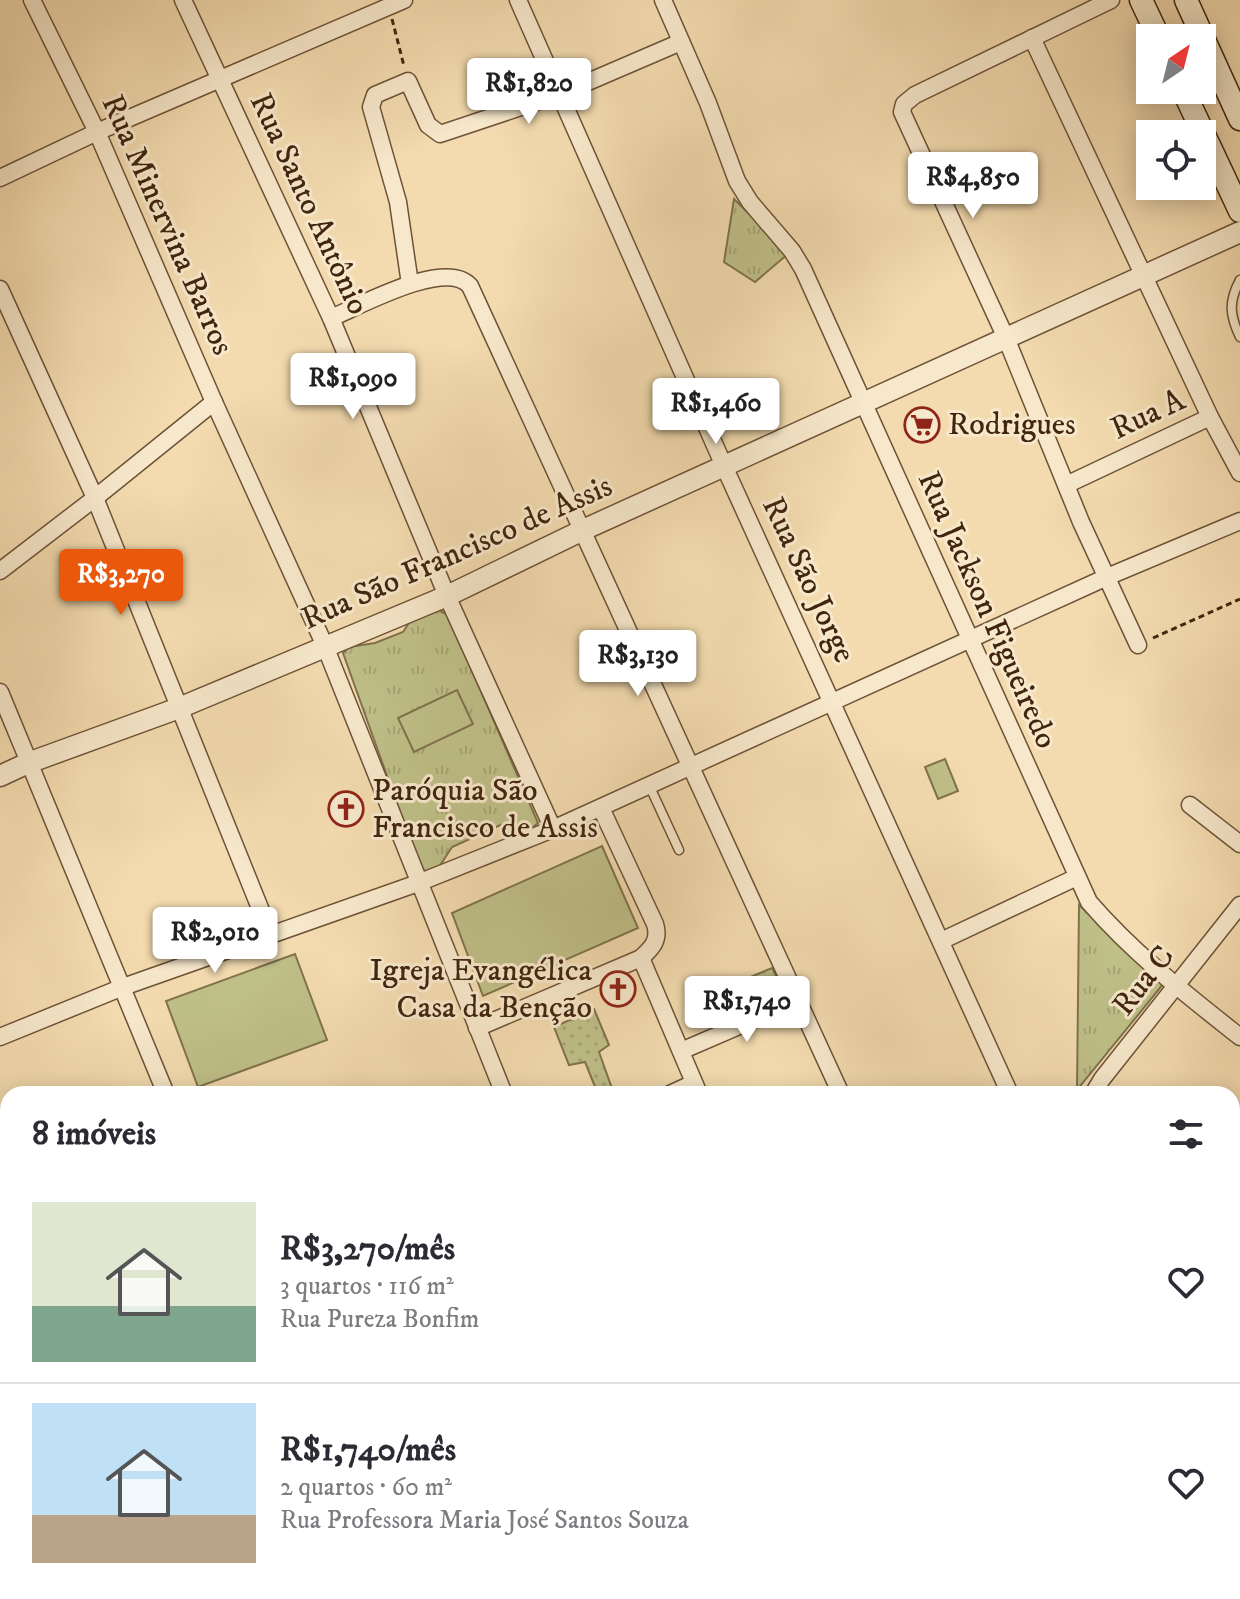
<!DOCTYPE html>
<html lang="pt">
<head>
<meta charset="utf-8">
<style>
  :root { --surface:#fff; --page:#f2f2f3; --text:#2b2b33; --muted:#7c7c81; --line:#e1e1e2; --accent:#ea580c }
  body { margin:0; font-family:"IM FELL DW Pica",serif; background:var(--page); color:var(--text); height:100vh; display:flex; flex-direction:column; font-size:30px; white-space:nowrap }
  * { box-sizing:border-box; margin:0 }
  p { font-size:26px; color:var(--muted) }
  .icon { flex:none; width:44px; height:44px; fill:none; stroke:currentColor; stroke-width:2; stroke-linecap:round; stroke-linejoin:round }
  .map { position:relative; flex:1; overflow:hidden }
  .panel { position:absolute; left:0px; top:1086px; width:1240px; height:514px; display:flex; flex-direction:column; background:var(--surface); border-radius:24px 24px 0 0; box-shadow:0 4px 20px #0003 }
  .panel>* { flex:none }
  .needle { width:52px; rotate:35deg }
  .fabs { position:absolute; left:1136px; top:24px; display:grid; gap:16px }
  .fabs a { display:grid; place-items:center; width:80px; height:80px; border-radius:0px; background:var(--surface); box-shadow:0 4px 20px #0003; font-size:40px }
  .price { position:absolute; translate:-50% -68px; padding:0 18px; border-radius:8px; background:#fff; color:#222; font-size:26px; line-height:52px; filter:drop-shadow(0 2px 4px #0008) }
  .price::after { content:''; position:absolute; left:50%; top:48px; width:24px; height:18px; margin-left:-12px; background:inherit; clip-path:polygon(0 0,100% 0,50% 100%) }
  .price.current { background:var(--accent); color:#fff }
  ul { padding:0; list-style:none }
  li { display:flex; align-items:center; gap:24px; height:200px; padding:0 32px }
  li+li { border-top:2px solid var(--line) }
  li span { display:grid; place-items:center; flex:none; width:224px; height:160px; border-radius:0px; color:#555 }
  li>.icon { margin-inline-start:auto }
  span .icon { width:96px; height:96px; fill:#fffc; stroke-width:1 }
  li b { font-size:34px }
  h2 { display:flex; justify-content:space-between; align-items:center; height:96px; padding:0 32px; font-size:34px }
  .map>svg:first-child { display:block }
</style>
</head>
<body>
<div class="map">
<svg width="1240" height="1599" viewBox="0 0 1240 1599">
  <defs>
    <pattern id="grass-dots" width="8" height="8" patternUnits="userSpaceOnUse" patternTransform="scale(2)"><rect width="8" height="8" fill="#bfbf88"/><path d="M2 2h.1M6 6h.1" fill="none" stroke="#a5a474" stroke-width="1.8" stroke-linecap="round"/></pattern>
    <pattern id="park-tufts" width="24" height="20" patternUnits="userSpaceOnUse" patternTransform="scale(2)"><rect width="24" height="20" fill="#bfbf88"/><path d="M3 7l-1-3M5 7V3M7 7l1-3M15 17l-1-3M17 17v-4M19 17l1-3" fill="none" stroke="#a5a474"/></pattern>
  </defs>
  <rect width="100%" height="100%" fill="#f3dbaf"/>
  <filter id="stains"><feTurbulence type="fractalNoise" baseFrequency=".0025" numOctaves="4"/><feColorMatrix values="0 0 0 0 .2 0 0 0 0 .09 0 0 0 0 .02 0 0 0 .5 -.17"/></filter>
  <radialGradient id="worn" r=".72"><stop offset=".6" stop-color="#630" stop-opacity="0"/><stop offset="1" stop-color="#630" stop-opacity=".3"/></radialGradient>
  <g fill="url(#grass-dots)" stroke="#80724c" stroke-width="2">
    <polygon points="772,968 784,991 728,1016 717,991"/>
    <polygon points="594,1009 609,1045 599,1052 614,1094 598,1094 585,1062 569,1065 554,1027"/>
  </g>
  <g fill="url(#park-tufts)" stroke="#80724c" stroke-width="2">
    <polygon points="734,199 789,253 755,282 724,262"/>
    <polygon points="437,609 448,615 538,823 532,828 507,822 452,847 439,867 427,872 420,868 343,653 349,647 375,643 403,632 412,618"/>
    <polygon points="1079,905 1164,983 1077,1090"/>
  </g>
  <g fill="#bfbf88" stroke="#80724c" stroke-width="2">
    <polygon points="457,690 473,724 414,752 398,718"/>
    <polygon points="945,759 958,791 938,799 925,767"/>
    <polygon points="602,846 638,928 483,996 452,913"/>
    <polygon points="295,954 327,1040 198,1087 166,1001"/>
  </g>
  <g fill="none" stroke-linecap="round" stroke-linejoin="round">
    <defs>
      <g id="service">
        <path d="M1240 280C1228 302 1230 316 1240 337"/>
        <polyline points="649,785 679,850"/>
        <polyline points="1232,1490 1240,1482"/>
        <polyline points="1116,1598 1126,1592"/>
      </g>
      <g id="minor">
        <polyline points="32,0 97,132 214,402 325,646 504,1094"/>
        <polyline points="183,0 331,318 447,596 553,829"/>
        <polyline points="518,0 724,466 1010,1094"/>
        <path d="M663 0 708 103 737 181 750 202 792 251 803 269 1089 902C1134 954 1187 995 1240 1037"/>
        <polyline points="1111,0 915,95 904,104 902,112 1006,338 1081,522 1138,645"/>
        <polyline points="1032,38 1210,417 1240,473"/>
        <polyline points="0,178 97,132 404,0"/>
        <polyline points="410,284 398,202 371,107 375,95 408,81 428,125 440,134 560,94 681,42"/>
        <polyline points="0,289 95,498 270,933"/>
        <path d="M331 318C360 306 446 258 470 286L841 1094"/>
        <polyline points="1066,485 1210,417"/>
        <polyline points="0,571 95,498 214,402"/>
        <polyline points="0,692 166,1094"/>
        <polyline points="1190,805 1240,844"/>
        <polyline points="941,941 1077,877"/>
        <polyline points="641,958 699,1094"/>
        <path d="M477 1028 641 958C652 948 660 940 655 924L601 808"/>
        <polyline points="0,1037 123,987 418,883 553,829 1107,577 1240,521"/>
        <polyline points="681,1051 797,1001"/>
        <polyline points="670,1094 694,1083"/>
        <polyline points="1093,1094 1102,1079 1240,905"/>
        <polyline points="0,1144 8,1164"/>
        <polyline points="1232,1157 1240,1148"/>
        <polyline points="1232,1224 1240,1231"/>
        <polyline points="0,1324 8,1321"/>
        <polyline points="1232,1344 1240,1336"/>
        <polyline points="0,1498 8,1494"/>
        <polyline points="0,1519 8,1516"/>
        <polyline points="187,1592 190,1599"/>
        <polyline points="559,1592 562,1599"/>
        <polyline points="912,1592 915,1599"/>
        <polyline points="204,1599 221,1592"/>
        <polyline points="612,1599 628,1592"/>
        <polyline points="996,1599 1013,1592"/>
      </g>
      <polyline id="tertiary" points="0,776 28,763 179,708 447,596 583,530 1240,232"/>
      <g id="secondary">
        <polyline points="1141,0 1159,38"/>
        <polyline points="1186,0 1240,119"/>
        <polyline points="1183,90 1240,211"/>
      </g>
    </defs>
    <use href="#service" stroke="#6e5237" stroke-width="11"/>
    <use href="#minor" stroke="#6e5237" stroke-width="19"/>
    <use href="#tertiary" stroke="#6e5237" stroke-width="23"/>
    <use href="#secondary" stroke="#41250f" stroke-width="25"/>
    <g stroke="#41250f" stroke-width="3" stroke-dasharray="6 4" stroke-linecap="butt">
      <polyline points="392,19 404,66"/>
      <polyline points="1153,638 1240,599"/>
    </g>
    <use href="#service" stroke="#f7e8cb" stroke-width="8"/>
    <use href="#minor" stroke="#f7e8cb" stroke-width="16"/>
    <use href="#tertiary" stroke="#f7e8cb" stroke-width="20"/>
    <use href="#secondary" stroke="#f7e8cb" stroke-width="22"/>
  </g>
  <defs>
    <symbol id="supermarket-ring" viewBox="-11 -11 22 22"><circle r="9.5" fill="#f7e8cb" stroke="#8f2418" stroke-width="1.5"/><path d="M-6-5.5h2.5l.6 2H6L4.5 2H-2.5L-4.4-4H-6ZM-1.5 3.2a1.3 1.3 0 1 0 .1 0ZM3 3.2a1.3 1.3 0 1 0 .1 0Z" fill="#8f2418"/></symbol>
    <symbol id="church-ring" viewBox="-11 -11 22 22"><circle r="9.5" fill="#f7e8cb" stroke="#8f2418" stroke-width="1.5"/><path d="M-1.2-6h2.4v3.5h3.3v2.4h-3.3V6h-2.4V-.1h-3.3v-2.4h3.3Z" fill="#8f2418"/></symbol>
  </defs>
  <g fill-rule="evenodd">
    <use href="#supermarket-ring" x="902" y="405" width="40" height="40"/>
    <use href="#church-ring" x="326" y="789" width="40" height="40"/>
    <use href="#church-ring" x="598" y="969" width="40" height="40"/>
  </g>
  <g text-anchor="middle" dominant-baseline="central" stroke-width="6" stroke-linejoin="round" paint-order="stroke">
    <g font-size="32" fill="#41250f" stroke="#f7e8cb">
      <text transform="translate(309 204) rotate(65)">Rua Santo Antônio</text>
      <text transform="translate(167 225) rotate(66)">Rua Minervina Barros</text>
      <text transform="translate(1148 415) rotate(-25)">Rua A</text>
      <text transform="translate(457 553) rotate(-24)">Rua São Francisco de Assis</text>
      <text transform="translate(808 580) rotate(65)">Rua São Jorge</text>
      <text transform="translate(987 610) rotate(66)">Rua Jackson Figueiredo</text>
      <text transform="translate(1144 981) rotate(-52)">Rua C</text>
    </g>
    <g font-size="32" fill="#41250f" stroke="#f7e8cb" text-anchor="start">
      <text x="948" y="425">Rodrigues</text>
      <text x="372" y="791">Paróquia São<tspan x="372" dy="37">Francisco de Assis</tspan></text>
      <text x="592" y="971" text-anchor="end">Igreja Evangélica<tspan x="592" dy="37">Casa da Benção</tspan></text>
    </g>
  </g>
  <rect width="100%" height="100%" filter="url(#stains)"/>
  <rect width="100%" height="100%" fill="url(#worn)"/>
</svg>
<div class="fabs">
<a><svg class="needle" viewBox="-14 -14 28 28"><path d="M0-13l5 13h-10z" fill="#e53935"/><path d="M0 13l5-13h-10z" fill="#7c7c81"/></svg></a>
<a><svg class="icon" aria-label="locate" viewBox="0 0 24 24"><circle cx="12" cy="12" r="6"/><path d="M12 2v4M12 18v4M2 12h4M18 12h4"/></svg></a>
</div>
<b class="price" style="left:529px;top:126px">R$1,820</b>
<b class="price" style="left:973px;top:220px">R$4,850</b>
<b class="price" style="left:353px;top:421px">R$1,090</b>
<b class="price" style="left:716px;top:446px">R$1,460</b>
<b class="price current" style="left:121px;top:617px">R$3,270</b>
<b class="price" style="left:638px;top:698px">R$3,130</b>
<b class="price" style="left:215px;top:975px">R$2,010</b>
<b class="price" style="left:747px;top:1044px">R$1,740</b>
<section class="panel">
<h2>8 imóveis<svg class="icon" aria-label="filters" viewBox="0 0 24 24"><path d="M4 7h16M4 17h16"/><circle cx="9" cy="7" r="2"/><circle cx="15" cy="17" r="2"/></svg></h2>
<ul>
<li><span style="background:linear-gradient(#dfe7d0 65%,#7fa58c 0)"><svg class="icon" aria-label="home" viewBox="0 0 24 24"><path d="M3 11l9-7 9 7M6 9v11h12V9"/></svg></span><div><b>R$3,270/mês</b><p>3 quartos · 116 m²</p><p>Rua Pureza Bonfim</p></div><svg class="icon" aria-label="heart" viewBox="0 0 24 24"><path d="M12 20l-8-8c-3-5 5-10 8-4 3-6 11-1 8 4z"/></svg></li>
<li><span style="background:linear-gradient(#bfe0f5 70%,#b9a48a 0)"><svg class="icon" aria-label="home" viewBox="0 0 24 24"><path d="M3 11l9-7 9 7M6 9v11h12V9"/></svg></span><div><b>R$1,740/mês</b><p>2 quartos · 60 m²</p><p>Rua Professora Maria José Santos Souza</p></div><svg class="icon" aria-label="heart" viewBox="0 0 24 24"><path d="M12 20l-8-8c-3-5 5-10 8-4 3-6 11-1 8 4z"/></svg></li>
</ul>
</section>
</div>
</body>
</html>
